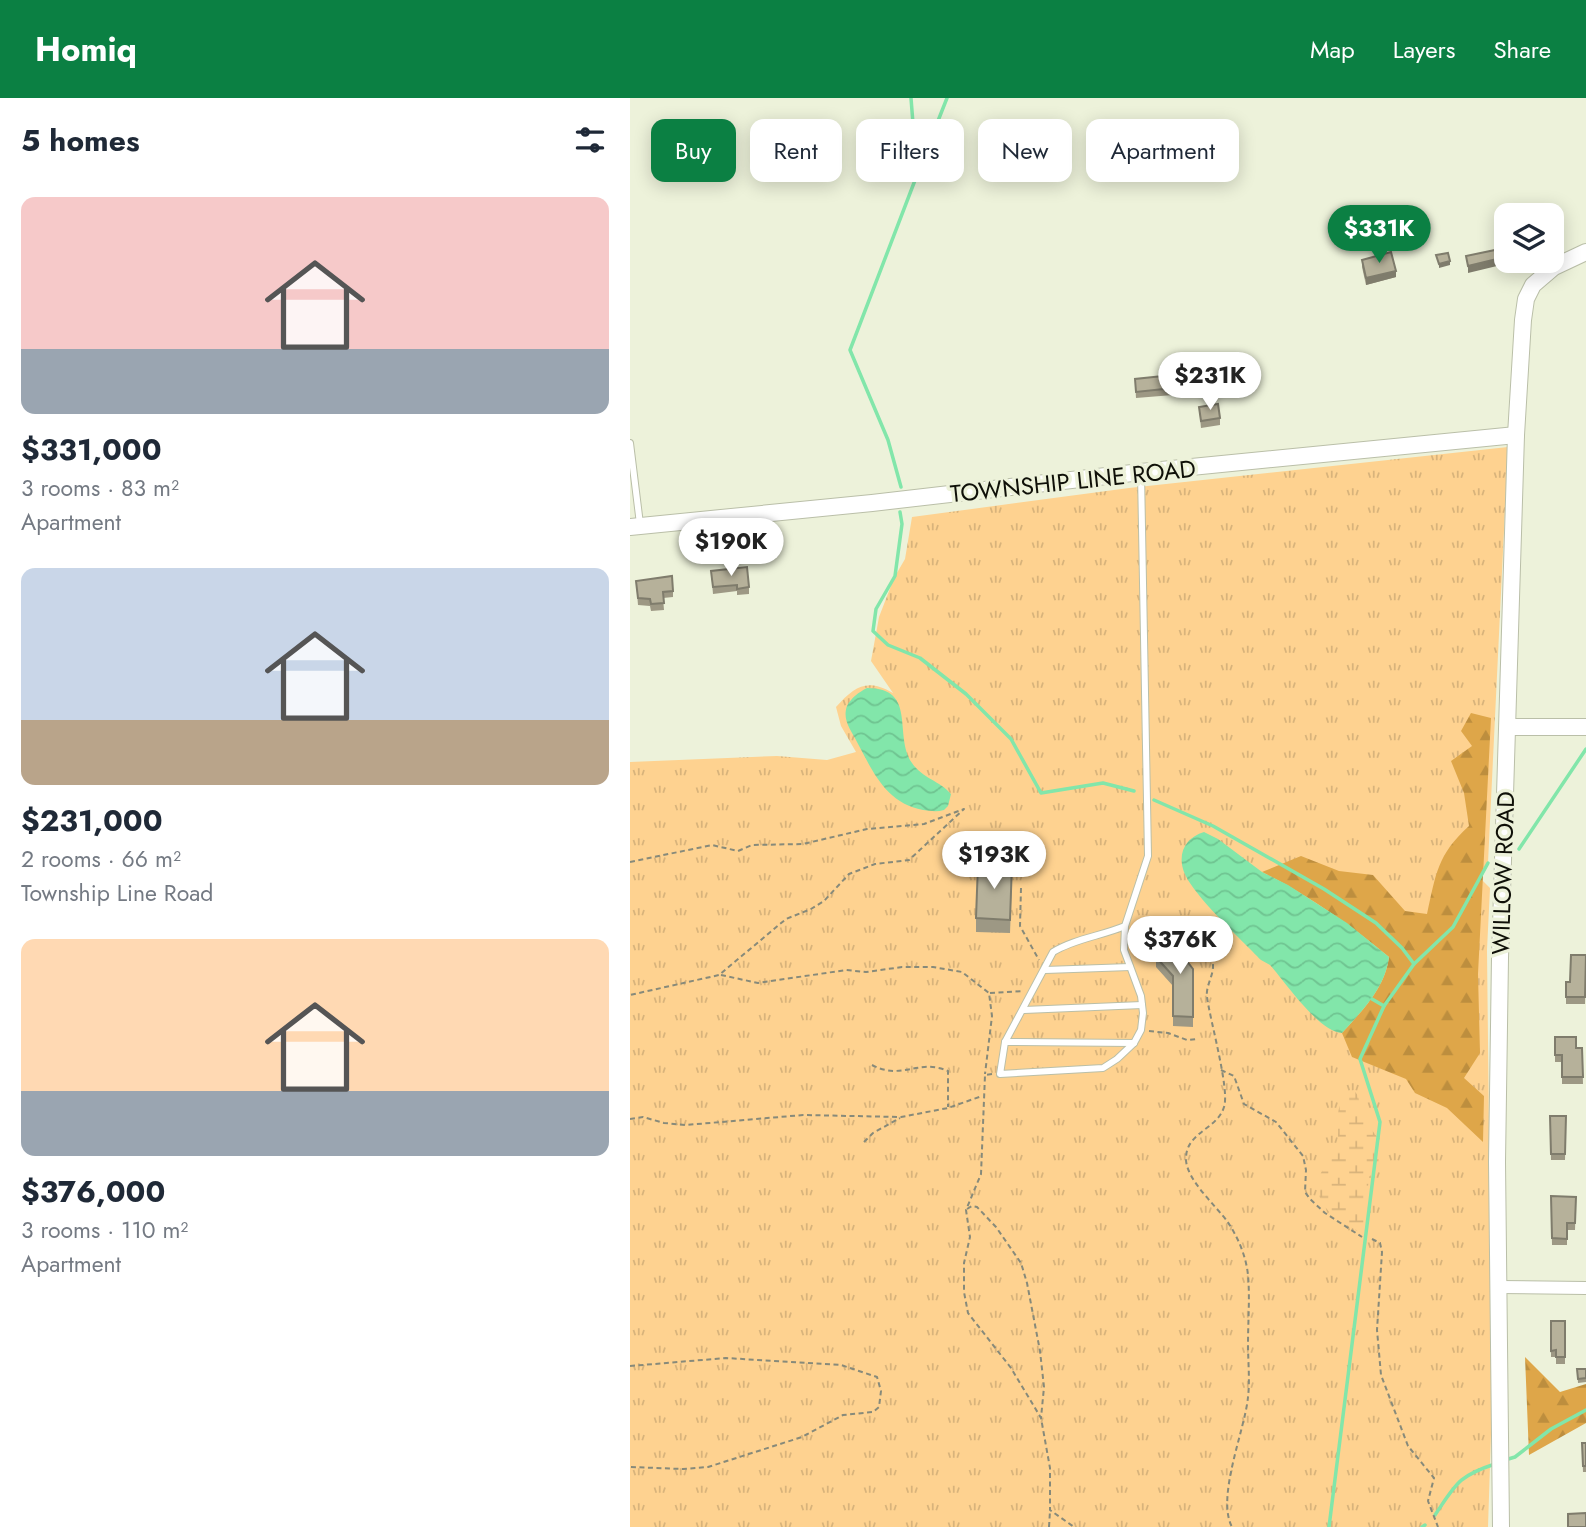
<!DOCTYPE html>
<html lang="en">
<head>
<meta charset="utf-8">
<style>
  :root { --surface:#fff; --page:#f2f2f3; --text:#1f2937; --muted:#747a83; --accent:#0b8043 }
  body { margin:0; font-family:Jost,sans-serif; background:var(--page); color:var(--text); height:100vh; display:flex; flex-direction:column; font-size:26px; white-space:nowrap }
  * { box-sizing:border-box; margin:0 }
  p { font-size:23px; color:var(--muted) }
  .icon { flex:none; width:38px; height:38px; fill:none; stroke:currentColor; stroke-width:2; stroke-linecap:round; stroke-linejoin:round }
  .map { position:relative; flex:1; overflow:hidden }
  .side { display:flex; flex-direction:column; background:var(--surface); width:630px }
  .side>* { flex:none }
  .hud { position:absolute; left:21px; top:21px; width:665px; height:63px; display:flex; gap:14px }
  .fabs { position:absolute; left:864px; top:105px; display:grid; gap:14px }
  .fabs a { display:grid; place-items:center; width:70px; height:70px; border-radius:14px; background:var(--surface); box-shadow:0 4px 18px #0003; font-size:35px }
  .price { position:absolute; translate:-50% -60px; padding:0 16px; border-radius:24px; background:#fff; color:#222; font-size:23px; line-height:46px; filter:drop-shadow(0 2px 4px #0008) }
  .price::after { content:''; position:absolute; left:50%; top:42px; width:21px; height:16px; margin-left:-10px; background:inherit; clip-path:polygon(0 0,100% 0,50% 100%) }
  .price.on { background:var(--accent); color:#fff }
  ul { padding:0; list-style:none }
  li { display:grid; align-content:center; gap:14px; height:371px; padding:0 21px }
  li span { display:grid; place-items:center; height:217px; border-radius:14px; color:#555 }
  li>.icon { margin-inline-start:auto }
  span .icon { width:126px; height:126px; fill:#fffc; stroke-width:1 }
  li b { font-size:30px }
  h2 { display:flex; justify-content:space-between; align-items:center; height:84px; padding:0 21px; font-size:30px }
  .tag { padding:0 24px; border-radius:14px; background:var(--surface); box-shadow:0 4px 18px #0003; font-size:24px; line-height:63px }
  .tag.on { background:var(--accent); color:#fff }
  header { display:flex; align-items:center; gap:42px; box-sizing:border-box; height:98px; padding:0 35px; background:var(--accent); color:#fff }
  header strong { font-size:33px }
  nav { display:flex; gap:38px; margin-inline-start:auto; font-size:24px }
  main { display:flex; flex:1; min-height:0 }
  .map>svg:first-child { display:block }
</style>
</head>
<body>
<header>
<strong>Homiq</strong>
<nav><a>Map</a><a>Layers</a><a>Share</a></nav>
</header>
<main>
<section class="side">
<h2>5 homes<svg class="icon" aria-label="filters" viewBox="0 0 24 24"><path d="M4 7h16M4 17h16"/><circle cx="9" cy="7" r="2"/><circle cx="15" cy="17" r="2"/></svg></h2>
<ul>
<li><span style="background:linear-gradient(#f6c9c9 70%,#9aa5b1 0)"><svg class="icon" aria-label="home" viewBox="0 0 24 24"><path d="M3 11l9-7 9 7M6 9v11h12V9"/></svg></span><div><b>$331,000</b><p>3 rooms · 83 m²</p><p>Apartment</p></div></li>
<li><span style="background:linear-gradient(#c9d6e8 70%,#b9a48a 0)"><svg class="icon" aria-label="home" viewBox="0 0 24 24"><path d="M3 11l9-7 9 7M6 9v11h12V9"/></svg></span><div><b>$231,000</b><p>2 rooms · 66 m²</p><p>Township Line Road</p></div></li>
<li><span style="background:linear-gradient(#ffd9b3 70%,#9aa5b1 0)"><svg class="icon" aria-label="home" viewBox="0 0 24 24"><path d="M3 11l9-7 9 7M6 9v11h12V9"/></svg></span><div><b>$376,000</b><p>3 rooms · 110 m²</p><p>Apartment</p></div></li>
</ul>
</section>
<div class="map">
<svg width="956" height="1429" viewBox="0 0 956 1429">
  <defs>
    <pattern id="grass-tufts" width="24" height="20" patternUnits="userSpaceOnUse" patternTransform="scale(1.75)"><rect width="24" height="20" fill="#fed290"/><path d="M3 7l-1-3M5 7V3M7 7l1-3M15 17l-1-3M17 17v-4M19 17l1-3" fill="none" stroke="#d8b37b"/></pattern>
    <pattern id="forest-firs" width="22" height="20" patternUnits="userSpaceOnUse" patternTransform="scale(1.75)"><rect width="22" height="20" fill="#dea649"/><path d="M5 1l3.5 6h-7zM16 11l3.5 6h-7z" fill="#bd8e3e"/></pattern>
    <pattern id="wetland-marsh" width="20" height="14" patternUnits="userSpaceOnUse" patternTransform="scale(1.75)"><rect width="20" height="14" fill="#fed290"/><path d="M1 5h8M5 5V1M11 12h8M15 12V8" fill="none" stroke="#d8b37b"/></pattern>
    <pattern id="water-waves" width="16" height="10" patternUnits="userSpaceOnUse" patternTransform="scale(1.75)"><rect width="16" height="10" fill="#82e6aa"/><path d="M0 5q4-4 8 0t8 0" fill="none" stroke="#6fc491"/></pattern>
  </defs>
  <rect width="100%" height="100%" fill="#edf2da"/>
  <path fill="url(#grass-tufts)" d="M878 349 858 765 849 779 860 790 857 852 862 1306 858 1429H0V664L147 658 197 662 226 654 211 628 206 609C225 588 237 580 263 595L241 563 249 519 264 480 275 461 282 419 499 390Z"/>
  <g fill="url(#forest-firs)">
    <path d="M841 615 861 620 848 876 850 955 834 980 854 998 853 1044 817 1010 785 995 776 981 722 959 712 935C733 912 755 890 759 859 719 826 678 797 632 774L671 758 709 773 743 777 775 813 797 816C806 776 807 757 839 728L834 695 821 663 842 648 831 633Z"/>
    <polygon points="895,1259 930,1294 956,1286 956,1325 899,1357"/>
  </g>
  <path fill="url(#wetland-marsh)" d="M724 992 728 998 733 1020 750 1043 748 1069 739 1079 733 1135C709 1125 678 1105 691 1075 696 1066 704 1057 707 1046 712 1024 699 1009 724 992Z"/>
  <g fill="url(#water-waves)">
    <path d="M237 590C288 590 263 637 282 665 292 680 310 683 321 696L318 708 314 712C307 714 300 713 293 712 256 705 243 674 227 644 221 632 212 622 217 608 221 600 229 594 237 590Z"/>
    <path d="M574 734 588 741 632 774 658 787 717 825 759 859C755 890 733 912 712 935 689 934 656 885 640 867L631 862C613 843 559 794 553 771 548 753 557 739 574 734Z"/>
  </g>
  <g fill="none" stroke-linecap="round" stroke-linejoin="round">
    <g stroke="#82e6aa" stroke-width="3.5">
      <polyline points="287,76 317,0"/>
      <polyline points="271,389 258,342 220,252 287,77 281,0"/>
      <polyline points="270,414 272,426 265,478 246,511 243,533 258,547 290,560 336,596 381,641 411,695 473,685 504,693"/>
      <polyline points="524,702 583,728 694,791 746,825 772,850 784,866"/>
      <polyline points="889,751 956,651"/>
      <polyline points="742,901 754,908 784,866 823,829 858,765"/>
      <polyline points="875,1362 885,1359 921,1331 956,1312"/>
      <path d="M805 1417C826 1386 828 1378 865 1366"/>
      <polyline points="699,1429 750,1024 730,961 754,908"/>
      <polyline points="792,1429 795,1427"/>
    </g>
    <defs>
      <g id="service">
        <polyline points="0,345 10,426"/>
        <path d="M495 828C471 838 444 841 423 854L375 944 370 976 473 970 487 961 504 945 511 932 513 915 511 898 494 852 495 828 518 758 511 375"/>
        <polyline points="415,872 500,869"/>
        <polyline points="394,912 512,907"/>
        <polyline points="375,944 504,945"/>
      </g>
      <polyline id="minor" points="869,1189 956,1190"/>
      <g id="tertiary">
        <polyline points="0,429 242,405 511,374 886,337"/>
        <polyline points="878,629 956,629"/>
        <polyline points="871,1429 867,1064 870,860 886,337 893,222 896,201 903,187 924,169 956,154"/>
      </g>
    </defs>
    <use href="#service" stroke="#babfa8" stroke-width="8"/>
    <use href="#minor" stroke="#babfa8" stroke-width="14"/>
    <use href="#tertiary" stroke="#babfa8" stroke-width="18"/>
    <g stroke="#878a7a" stroke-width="2" stroke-dasharray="5 3.5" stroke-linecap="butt">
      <polyline points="0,764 82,747 108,753 122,747 173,746 237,731 294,726 334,711 279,762 245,766 219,776 194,803 181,811 156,821 89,877 0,897"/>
      <polyline points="391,790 390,828 409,862"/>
      <path d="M503 829C530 832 563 834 580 858 589 872 575 885 577 899 580 922 600 992 594 1009 587 1032 555 1034 556 1062 557 1082 585 1107 597 1123 608 1139 616 1158 618 1177 620 1200 618 1223 618 1246 618 1263 620 1282 618 1299 615 1332 586 1399 602 1429"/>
      <polyline points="91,877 128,885 216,872 236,874 272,869 303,869 332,874 359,895 362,918 355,976"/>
      <polyline points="360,895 393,893"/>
      <polyline points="519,933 538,935 557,942 567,941"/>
      <path d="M242 967C272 983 288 960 318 973V1009"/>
      <polyline points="591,972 604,978 614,1006 646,1024 673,1058 676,1072 675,1094 680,1101 695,1115 732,1139"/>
      <polyline points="362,976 355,977 351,1076 336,1112 340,1139 334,1165 334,1194 338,1215 381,1270 411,1320 420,1370 420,1412 444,1429"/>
      <polyline points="0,1021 13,1019 34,1025 56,1027 173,1017 271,1019 318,1010 352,998"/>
      <polyline points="234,1044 243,1035 270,1020"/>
      <polyline points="337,1111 342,1108 347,1109 366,1129 391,1165 397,1185 410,1253 414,1289 411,1320"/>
      <polyline points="742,1141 750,1145 752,1154 747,1232 751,1277 778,1348 804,1380 798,1403 808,1429"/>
      <polyline points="0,1268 96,1260 211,1267 247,1279 251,1293 249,1309 243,1314 213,1317 172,1339 78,1369 53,1371 0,1369"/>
      <polyline points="419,1429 420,1413"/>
    </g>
    <use href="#service" stroke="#fff" stroke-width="6"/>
    <use href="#minor" stroke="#fff" stroke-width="12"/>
    <use href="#tertiary" stroke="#fff" stroke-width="16"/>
  </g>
  <g fill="#9d9884">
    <polygon points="732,162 766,179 736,187 732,169"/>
    <polygon points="505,281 543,290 543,297 506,300"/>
    <polygon points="569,309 590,320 590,327 571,330"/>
    <polygon points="81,473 119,489 119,496 107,497 107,493 83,496"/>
    <polygon points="6,483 43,493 43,499 33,500 34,512 21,513 20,508 8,507"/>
    <polygon points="382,779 380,835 346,834 346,820"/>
    <polygon points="956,857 955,906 936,906 936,884 940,884"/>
    <polygon points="526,859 564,859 558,864 563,871 563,929 543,928 543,888 526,869"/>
    <polygon points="925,939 946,950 952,950 953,986 932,986 932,964 925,964"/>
    <polygon points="920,1018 936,1018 935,1062 921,1062"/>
    <polygon points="921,1098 946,1099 945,1132 937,1132 937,1147 922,1147"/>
    <polygon points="921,1223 935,1223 935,1266 926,1266 926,1259 921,1259"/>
    <polygon points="947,1271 956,1271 956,1284 948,1285"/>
    <polygon points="952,1345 956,1345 956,1374 953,1374"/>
  </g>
  <g fill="#7f7c6c">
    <polygon points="867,161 867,168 838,175 838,168"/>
    <polygon points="820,163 820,167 809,170 809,166"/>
    <polygon points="766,173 766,179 736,187 736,180"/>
    <polygon points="564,849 564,859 553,868 553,858"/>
  </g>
  <g fill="#b6b19a" stroke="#7f7c6c" stroke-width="2">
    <polygon points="865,152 867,161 838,168 836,158"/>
    <polygon points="761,154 766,173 736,180 732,162"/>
    <polygon points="818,155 820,163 809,166 806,157"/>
    <polygon points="542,277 543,290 506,294 505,281"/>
    <polygon points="588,306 590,320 571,323 569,309"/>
    <polygon points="117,469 119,489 107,491 107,487 83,489 81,473"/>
    <polygon points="42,478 43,493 33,494 34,505 21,506 20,501 8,500 6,483"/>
    <polygon points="382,765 380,822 346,820 348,766"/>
    <polygon points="553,837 564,849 553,858 563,871 563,919 543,918 543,878 526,859"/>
    <polygon points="941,857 956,857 955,899 936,899 936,884 940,884"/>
    <polygon points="925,939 946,939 946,950 952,950 953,979 932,979 932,957 925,957"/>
    <polygon points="920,1018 936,1018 935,1056 921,1056"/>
    <polygon points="921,1098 946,1099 945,1125 937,1125 937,1141 922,1140"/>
    <polygon points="921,1223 935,1223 935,1259 926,1259 926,1252 921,1253"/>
    <polygon points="947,1271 956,1271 956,1280 948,1281"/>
    <polygon points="952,1345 956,1345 956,1368 953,1368"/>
    <polygon points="956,1415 956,1429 938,1429 938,1416"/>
  </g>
  <g text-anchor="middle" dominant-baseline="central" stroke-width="7" stroke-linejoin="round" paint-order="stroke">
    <g font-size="24" fill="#0f1008" stroke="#edf2da">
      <text transform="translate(443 383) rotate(-6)">TOWNSHIP LINE ROAD</text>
      <text transform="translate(873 775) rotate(-88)">WILLOW ROAD</text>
    </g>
  </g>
</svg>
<div class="fabs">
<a><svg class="icon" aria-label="layers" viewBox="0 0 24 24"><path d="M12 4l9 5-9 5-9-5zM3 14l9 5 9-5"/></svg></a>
</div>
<b class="price on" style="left:749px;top:167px">$331K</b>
<b class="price" style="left:580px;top:314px">$231K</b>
<b class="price" style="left:101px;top:480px">$190K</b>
<b class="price" style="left:364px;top:793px">$193K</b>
<b class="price" style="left:550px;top:878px">$376K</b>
<div class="hud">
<a class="tag on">Buy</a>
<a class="tag">Rent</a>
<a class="tag">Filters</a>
<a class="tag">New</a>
<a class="tag">Apartment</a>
</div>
</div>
</main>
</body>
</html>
